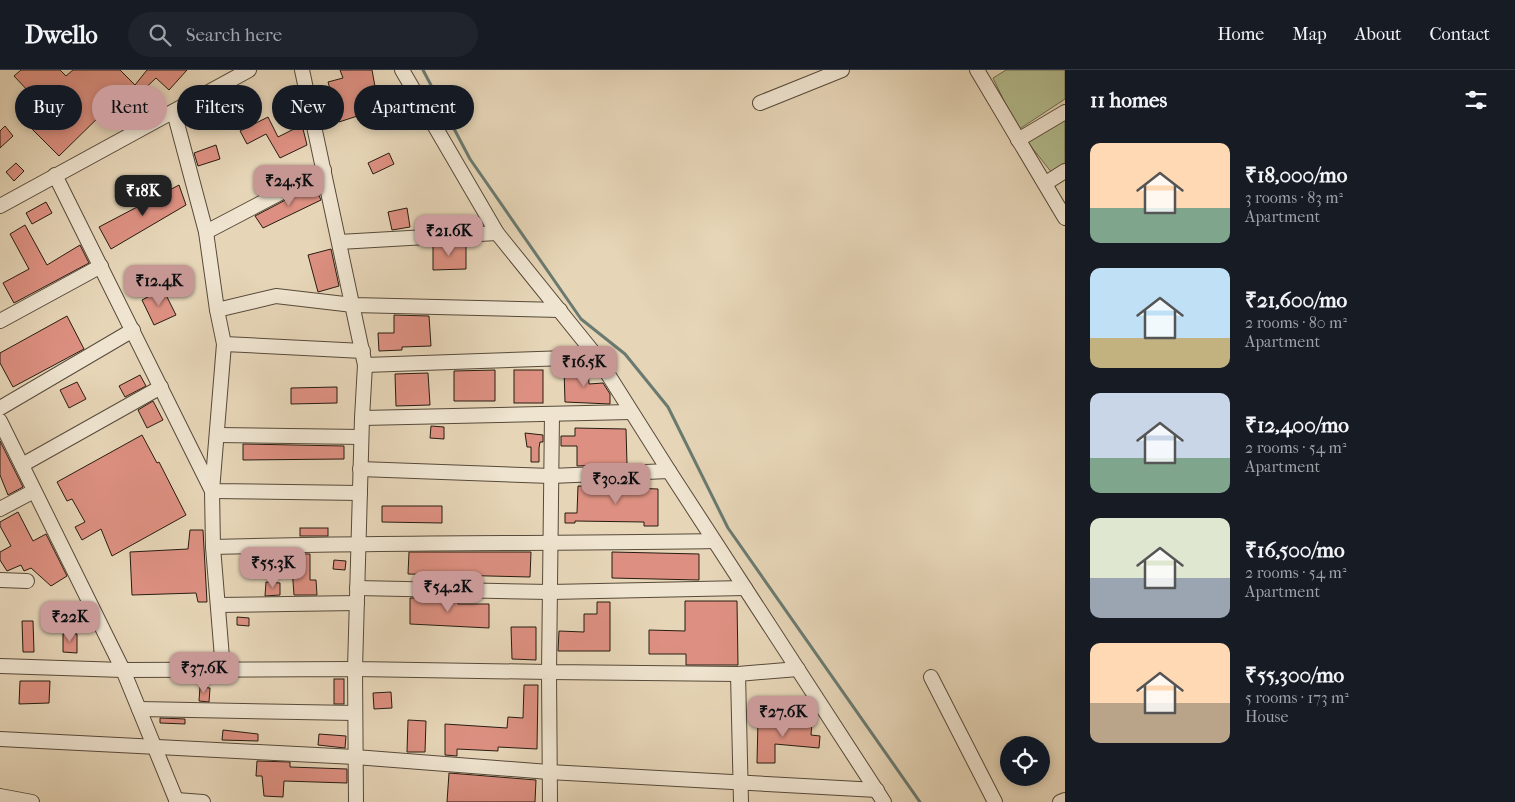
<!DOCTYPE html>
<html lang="en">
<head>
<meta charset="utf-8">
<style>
  :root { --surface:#171b24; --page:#20242c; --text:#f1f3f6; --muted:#9ea1a6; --line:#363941; --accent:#c59692 }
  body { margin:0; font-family:"IM FELL French Canon",serif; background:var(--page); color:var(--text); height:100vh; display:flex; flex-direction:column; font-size:19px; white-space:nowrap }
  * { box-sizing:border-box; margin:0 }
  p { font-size:16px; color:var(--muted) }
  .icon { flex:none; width:28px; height:28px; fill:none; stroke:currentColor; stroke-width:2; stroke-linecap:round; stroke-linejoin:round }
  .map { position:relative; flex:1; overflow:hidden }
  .side { display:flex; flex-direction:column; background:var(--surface); width:450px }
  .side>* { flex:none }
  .top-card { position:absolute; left:15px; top:15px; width:475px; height:45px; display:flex; gap:10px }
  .fabs { position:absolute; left:1000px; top:666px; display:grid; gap:10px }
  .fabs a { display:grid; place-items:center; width:50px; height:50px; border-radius:50%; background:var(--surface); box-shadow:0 2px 8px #0003; font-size:25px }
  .price { position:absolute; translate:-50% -42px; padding:0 11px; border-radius:10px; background:var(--accent); color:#111; font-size:16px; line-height:32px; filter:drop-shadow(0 1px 2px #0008) }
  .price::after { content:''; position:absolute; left:50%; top:30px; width:15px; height:11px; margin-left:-8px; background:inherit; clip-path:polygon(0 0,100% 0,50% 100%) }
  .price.selected { background:#222; color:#fff }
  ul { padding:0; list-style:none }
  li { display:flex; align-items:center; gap:15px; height:125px; padding:0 25px }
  li span { display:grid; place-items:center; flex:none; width:140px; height:100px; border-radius:10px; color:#555 }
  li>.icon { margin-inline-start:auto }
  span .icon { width:60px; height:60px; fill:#fffc; stroke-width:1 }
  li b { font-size:21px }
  h2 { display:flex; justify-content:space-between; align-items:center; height:60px; padding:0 25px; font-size:21px }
  .tag { padding:0 18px; border-radius:22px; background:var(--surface); box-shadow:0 2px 8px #0003; font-size:18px; line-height:45px }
  .tag.selected { background:var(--accent); color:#111 }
  header { display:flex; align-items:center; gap:30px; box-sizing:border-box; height:70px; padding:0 25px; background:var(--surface); border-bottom:1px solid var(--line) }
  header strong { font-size:24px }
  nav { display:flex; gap:28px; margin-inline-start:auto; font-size:18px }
  .search { width:350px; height:45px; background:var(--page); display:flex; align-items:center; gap:12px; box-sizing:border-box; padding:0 18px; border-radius:28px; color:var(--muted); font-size:19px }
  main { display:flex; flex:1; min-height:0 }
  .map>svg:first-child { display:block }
</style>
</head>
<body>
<header>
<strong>Dwello</strong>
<div class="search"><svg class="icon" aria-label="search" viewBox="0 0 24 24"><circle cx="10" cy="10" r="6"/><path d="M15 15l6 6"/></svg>Search here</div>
<nav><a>Home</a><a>Map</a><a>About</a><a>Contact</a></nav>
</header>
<main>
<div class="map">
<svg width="1065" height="732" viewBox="0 0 1065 732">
  <rect width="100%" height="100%" fill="#e6d5b7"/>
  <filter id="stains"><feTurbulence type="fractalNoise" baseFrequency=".004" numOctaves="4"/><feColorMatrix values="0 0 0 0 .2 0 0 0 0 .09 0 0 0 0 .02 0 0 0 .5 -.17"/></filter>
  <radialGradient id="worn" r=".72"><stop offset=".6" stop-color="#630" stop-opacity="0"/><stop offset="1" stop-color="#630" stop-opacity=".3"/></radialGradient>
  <g fill="#b4bd8f" stroke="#6e6c50">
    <polygon points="1006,0 1065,0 1065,29 1018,60 993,8"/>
    <polygon points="1065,45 1065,94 1052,103 1026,70"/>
  </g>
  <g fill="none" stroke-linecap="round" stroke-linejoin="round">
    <polyline stroke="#6a7a70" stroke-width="3" points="423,0 470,89 581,249 625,284 668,337 728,458 920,732"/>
  </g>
  <g fill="#dd9081" stroke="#271c11">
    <polygon points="21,0 60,0 66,6 73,0 120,0 135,15 147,0 187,0 169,20 156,8 117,45 109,37 59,86 31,58 47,41 14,6"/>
    <polygon points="340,0 372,0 379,39 339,52 328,12 343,8"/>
    <polygon points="268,47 278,67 302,55 307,75 280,88 266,64 247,74 240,61"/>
    <polygon points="5,56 13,66 0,78 0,61"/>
    <polygon points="216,75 220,89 198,96 194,83"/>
    <polygon points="389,83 394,94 373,104 368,93"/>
    <polygon points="16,93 24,101 14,111 6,102"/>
    <polygon points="179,115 186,135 111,179 99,157"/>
    <polygon points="314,115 321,130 263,158 255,146"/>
    <polygon points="46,132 52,143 32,154 26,143"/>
    <polygon points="407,138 410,157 392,160 388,142"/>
    <polygon points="25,155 47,195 80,175 89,193 14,233 3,213 29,199 10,164"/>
    <polygon points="433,175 466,175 466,199 433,200"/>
    <polygon points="331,179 339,216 318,222 308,185"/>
    <polygon points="163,219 176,245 154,255 142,230"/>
    <polygon points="394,245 429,246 431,276 402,277 402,280 379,281 378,263 394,263"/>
    <polygon points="67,246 84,279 13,317 0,293 0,283"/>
    <polygon points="588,298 589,314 603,313 610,324 610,334 565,332 564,299"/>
    <polygon points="495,300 495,331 454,331 454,301"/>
    <rect x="514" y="300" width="29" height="33"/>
    <polygon points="428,303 430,335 396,336 395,304"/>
    <polygon points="140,305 146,316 125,327 119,316"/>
    <polygon points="77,312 86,329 69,338 60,320"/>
    <polygon points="337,317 337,333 291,334 291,318"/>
    <polygon points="153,331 163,350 147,358 138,340"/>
    <polygon points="431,356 444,357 444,369 430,368"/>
    <polygon points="575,358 626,359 627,394 577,396 577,376 561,376 561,366 575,366"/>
    <polygon points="525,363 543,365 543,372 540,372 539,378 539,392 531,392 531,377 527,377"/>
    <polygon points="142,365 157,393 159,392 186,445 112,486 101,459 82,470 75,457 85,452 72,429 67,431 57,412"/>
    <polygon points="0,371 23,417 8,425 0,405"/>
    <polygon points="243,374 344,376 344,389 243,390"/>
    <polygon points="578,416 658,419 658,456 644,456 644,452 575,451 575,453 565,453 565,443 577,443"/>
    <polygon points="382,436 442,436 442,453 382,452"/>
    <polygon points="18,442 33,471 46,464 67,506 51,516 31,498 24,501 21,495 7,501 0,490 0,482 11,476 0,456 0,452"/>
    <rect x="300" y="458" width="28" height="8"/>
    <polygon points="190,460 203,460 207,532 198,532 196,523 132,525 130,482 188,479"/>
    <polygon points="409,482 531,482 530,507 408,504"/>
    <polygon points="612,482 699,484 699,510 612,508"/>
    <polygon points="291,484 310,484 310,510 316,510 317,525 294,525"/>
    <polygon points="334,490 346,491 345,500 333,499"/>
    <polygon points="266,512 280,513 280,525 265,526"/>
    <polygon points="410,528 458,529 458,534 489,534 489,558 410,554"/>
    <polygon points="685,531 737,531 738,595 686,595 686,584 649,584 649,560 685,561"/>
    <polygon points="597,532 610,532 610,581 558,581 559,561 584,562 584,544 597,544"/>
    <polygon points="237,547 249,548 249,556 237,555"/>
    <polygon points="22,551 33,551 34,582 23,582"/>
    <polygon points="511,557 536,557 536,590 512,589"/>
    <polygon points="63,564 77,564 77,583 63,582"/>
    <rect x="334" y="609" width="10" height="25"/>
    <polygon points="20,611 50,611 49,633 19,634"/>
    <polygon points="524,615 538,615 537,679 498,677 498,681 457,679 457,686 445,685 445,654 507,658 508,647 523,648"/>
    <polygon points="200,617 210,618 209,632 199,631"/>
    <polygon points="391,622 392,638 374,639 373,623"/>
    <polygon points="160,648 185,649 185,654 160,653"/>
    <polygon points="408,650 426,651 425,682 407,682"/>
    <polygon points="758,650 812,653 811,665 820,666 819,678 775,674 775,693 757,693"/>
    <polygon points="223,660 258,664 258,671 222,670"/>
    <polygon points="319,664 346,666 345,678 318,675"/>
    <polygon points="257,691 290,692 290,697 347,699 347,713 284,711 283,727 264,726 262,706 256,706"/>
    <polygon points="449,703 536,710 535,732 447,732"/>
  </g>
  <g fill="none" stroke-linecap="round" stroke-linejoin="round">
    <defs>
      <g id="minor">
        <polyline points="302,0 365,295 362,348 355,599 549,602 550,732"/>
        <polyline points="402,0 497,163 597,287 669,401 884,732"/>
        <polyline points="977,0 1065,148"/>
        <polyline points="760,33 842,0"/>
        <polyline points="174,42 206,162 217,240 224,274 212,421 213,477 223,600"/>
        <polyline points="1018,70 1065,42"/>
        <polyline points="55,105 212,421 360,423"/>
        <polyline points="1046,113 1065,101"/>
        <polyline points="0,136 249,0"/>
        <polyline points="206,162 324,100"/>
        <polyline points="339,172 497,163"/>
        <polyline points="217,240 276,226 353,235 560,240"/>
        <polyline points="0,251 101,196"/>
        <polyline points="224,274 363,281"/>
        <polyline points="365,295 597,287"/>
        <polyline points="0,338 133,260"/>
        <polyline points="552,344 549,602 738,604 798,599"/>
        <polyline points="362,348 631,342"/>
        <polyline points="0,351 123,600 177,732"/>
        <polyline points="217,365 361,367"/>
        <polyline points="22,395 161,317"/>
        <polyline points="360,399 551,406 669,401"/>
        <polyline points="0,439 34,421"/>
        <path d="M213 477C380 472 547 474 714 471"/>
        <polyline points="0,510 27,511"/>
        <polyline points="357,518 550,522 745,518"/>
        <polyline points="218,535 357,533"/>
        <polyline points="0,596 123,600 355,599 356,732"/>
        <polyline points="738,604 741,732"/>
        <polyline points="931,607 995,732"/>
        <polyline points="139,639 355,643"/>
        <polyline points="0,669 355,687 549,702 877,720"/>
        <polyline points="0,726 32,732"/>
        <polyline points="176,730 203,732"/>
        <polyline points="1060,732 1065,730"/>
      </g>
    </defs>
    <use href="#minor" stroke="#574a3a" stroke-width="16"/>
    <use href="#minor" stroke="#efe4d0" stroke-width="14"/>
  </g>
  <rect width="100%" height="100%" filter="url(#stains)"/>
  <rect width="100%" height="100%" fill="url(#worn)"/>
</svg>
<div class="fabs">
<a><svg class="icon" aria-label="locate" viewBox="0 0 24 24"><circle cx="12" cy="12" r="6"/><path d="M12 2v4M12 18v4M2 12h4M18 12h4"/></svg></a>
</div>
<b class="price" style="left:289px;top:137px">₹24.5K</b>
<b class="price selected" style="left:143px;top:147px">₹18K</b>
<b class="price" style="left:449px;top:187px">₹21.6K</b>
<b class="price" style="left:159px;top:237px">₹12.4K</b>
<b class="price" style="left:584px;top:318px">₹16.5K</b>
<b class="price" style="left:616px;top:435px">₹30.2K</b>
<b class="price" style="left:273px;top:519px">₹55.3K</b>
<b class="price" style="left:448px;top:543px">₹54.2K</b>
<b class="price" style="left:70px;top:573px">₹22K</b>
<b class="price" style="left:204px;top:624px">₹37.6K</b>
<b class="price" style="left:783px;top:668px">₹27.6K</b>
<div class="top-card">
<a class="tag">Buy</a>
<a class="tag selected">Rent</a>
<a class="tag">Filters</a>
<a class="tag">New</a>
<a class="tag">Apartment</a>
</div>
</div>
<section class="side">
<h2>11 homes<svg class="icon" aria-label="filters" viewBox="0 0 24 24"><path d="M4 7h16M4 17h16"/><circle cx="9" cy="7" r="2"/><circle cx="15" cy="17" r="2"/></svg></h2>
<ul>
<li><span style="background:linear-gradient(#ffd9b3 65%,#7fa58c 0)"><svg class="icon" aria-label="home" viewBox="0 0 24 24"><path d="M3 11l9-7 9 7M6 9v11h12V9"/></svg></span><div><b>₹18,000/mo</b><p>3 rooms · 83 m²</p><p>Apartment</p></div></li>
<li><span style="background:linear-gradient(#bfe0f5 70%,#c2b280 0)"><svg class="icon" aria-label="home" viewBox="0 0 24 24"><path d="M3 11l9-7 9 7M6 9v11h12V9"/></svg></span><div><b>₹21,600/mo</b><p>2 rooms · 80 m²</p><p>Apartment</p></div></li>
<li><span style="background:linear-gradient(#c9d6e8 65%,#7fa58c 0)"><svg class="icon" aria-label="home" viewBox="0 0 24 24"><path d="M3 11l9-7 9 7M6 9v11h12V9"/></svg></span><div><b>₹12,400/mo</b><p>2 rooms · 54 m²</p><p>Apartment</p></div></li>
<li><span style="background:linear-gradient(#dfe7d0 60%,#9aa5b1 0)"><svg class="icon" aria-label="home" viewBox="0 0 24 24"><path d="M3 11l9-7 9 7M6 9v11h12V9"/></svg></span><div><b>₹16,500/mo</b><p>2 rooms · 54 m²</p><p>Apartment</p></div></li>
<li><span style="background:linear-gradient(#ffd9b3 60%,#b9a48a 0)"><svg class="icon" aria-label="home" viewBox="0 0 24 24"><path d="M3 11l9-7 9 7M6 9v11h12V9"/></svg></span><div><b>₹55,300/mo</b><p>5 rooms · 173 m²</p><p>House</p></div></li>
</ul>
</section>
</main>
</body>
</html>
